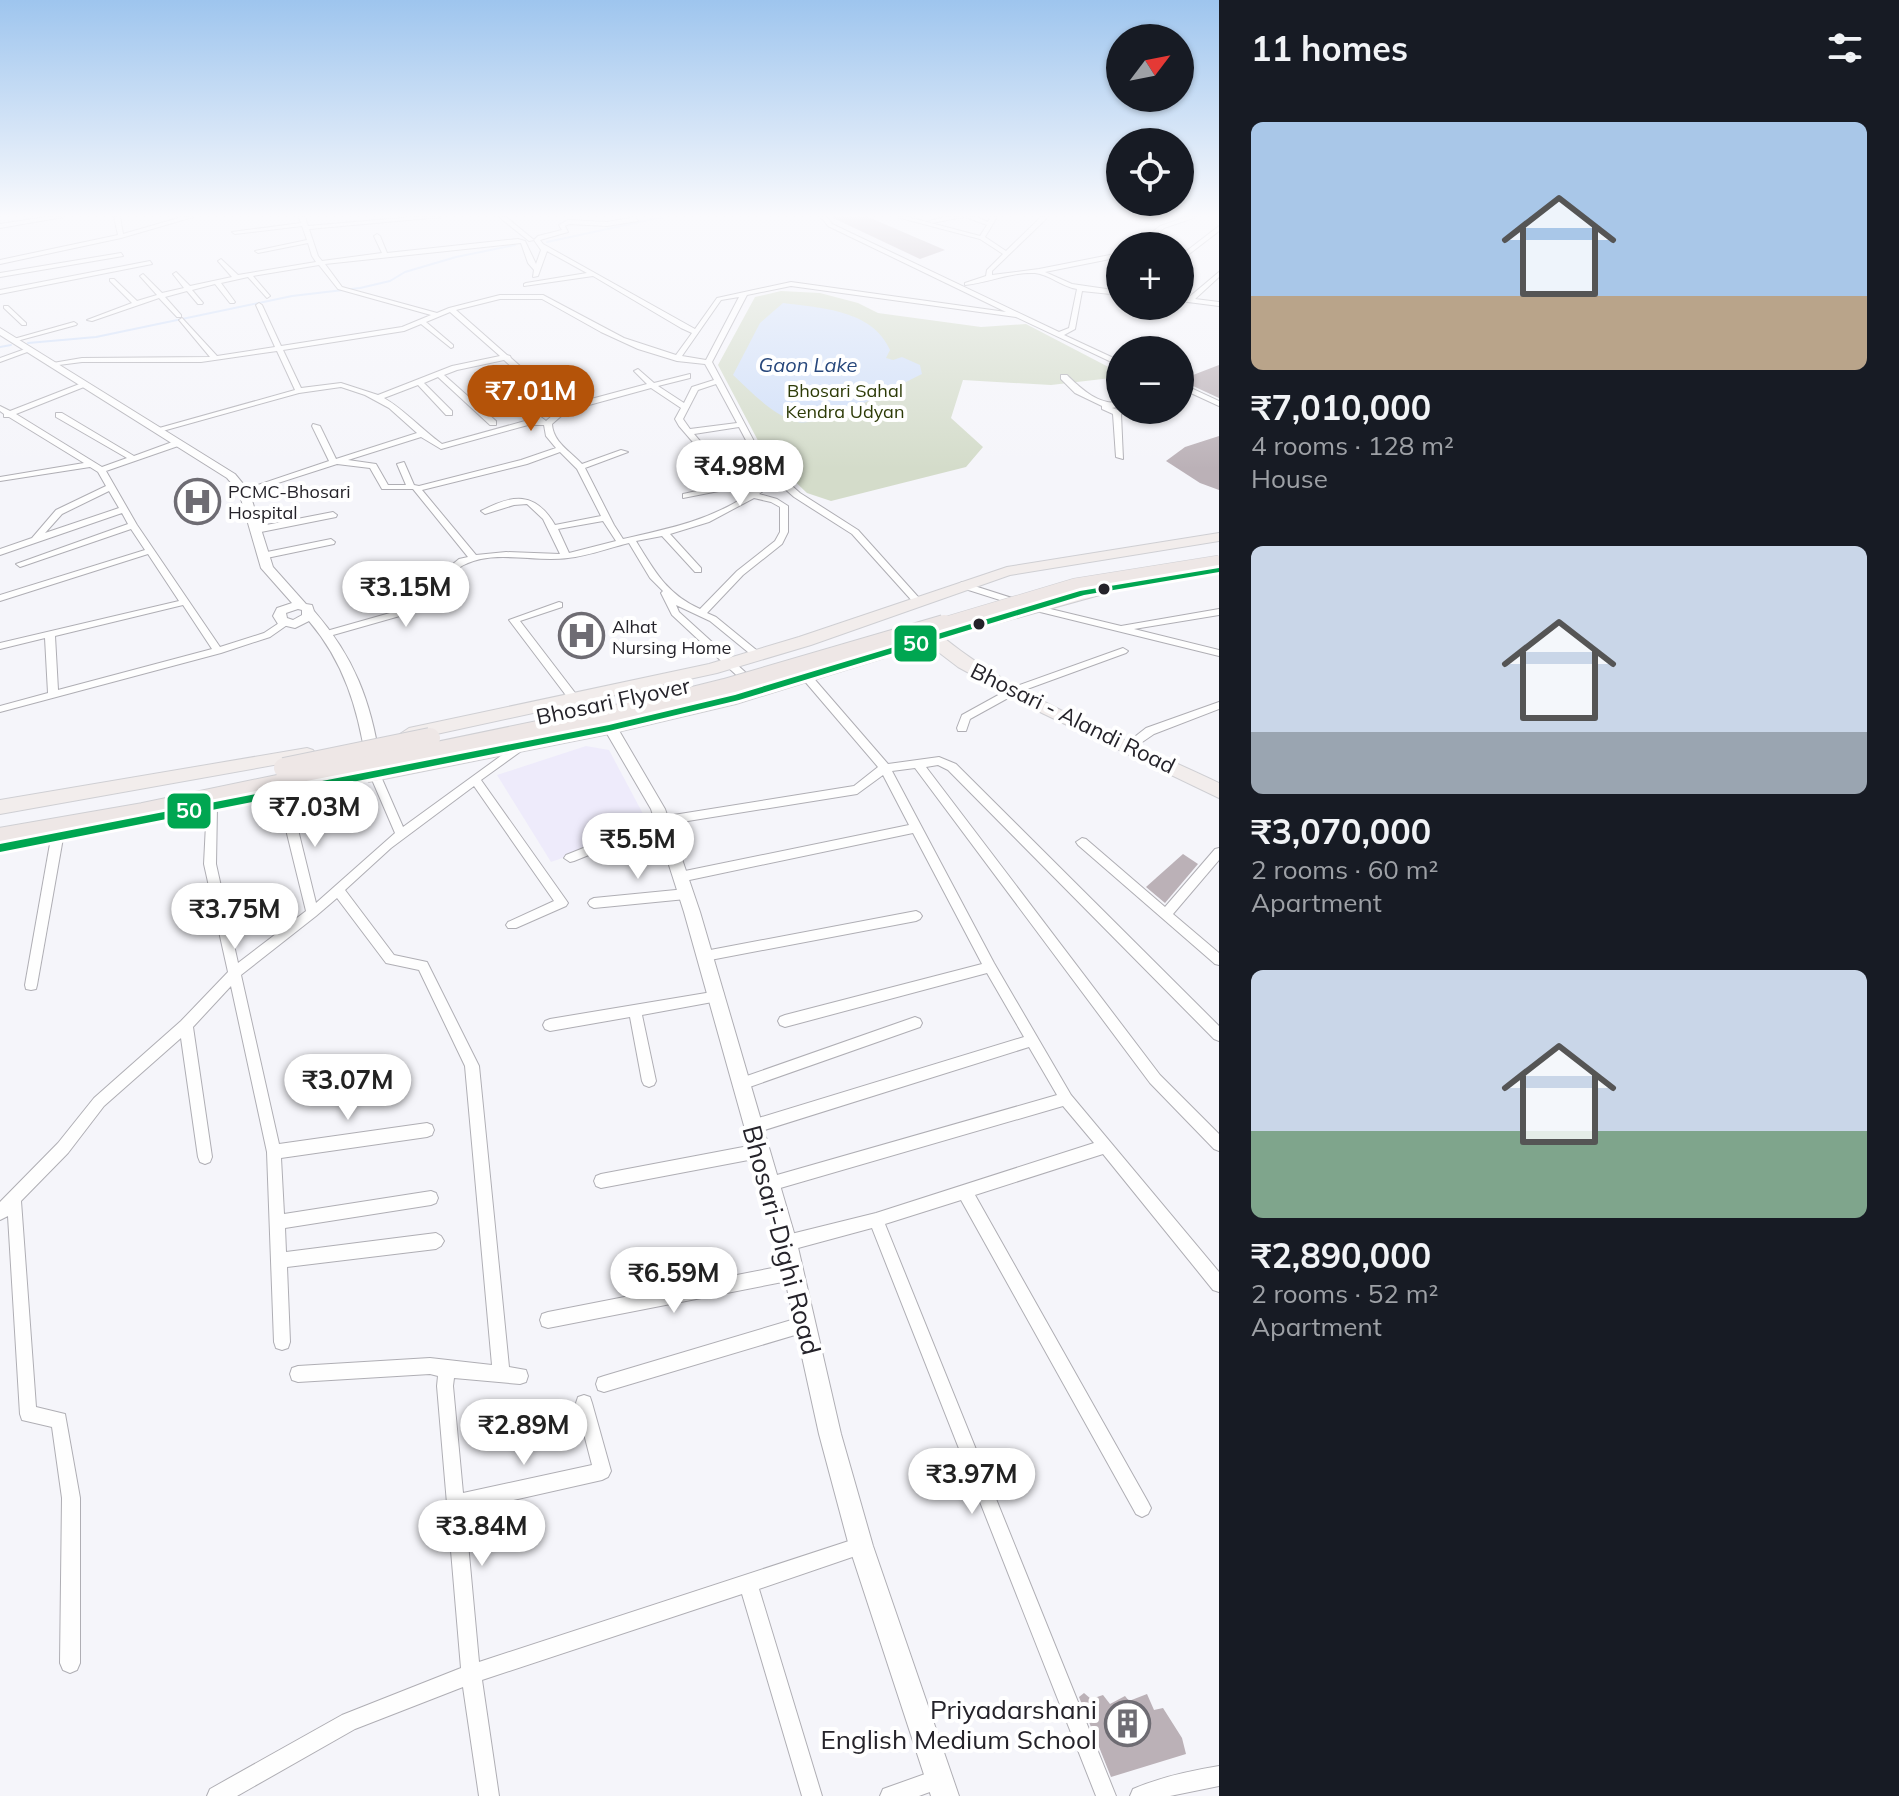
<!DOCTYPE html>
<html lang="en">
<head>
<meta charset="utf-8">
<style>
  :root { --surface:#171b24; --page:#242831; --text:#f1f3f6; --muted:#9ea1a6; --accent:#b45309 }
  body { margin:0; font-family:Mulish,sans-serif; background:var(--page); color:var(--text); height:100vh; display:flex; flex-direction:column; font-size:30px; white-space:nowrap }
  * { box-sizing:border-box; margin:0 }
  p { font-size:26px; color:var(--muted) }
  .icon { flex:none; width:44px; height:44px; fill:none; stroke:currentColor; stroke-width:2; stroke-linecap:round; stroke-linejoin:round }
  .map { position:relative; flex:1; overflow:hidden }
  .side { display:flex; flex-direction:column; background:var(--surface); width:680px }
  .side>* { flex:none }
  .needle { width:52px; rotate:58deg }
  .fabs { position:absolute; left:1106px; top:24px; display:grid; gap:16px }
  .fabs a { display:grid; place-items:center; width:88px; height:88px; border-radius:50%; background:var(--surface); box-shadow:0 2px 6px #0004; font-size:40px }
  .price { position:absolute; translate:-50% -68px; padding:0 18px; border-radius:28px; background:#fff; color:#222; font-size:26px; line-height:52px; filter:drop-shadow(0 2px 4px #0008) }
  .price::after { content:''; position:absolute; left:50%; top:48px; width:24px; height:18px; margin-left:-12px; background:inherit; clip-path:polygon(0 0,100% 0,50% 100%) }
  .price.on { background:var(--accent); color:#fff }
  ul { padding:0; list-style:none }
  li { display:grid; align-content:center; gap:16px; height:424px; padding:0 32px }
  li span { display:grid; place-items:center; height:248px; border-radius:12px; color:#555 }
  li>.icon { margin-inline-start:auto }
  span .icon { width:144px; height:144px; fill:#fffc; stroke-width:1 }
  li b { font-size:34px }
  h2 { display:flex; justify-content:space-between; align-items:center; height:96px; padding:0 32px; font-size:34px }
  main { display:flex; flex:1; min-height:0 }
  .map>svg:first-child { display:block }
</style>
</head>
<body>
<main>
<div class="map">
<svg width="1219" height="1796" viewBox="0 0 1219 1796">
  <rect width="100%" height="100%" fill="#f5f5fa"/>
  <polygon fill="#eeebfb" points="586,746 609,750 650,827 551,862 497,775"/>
  <polygon fill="#d4dcca" points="781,291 820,293 858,303 878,313 981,327 1026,324 1120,373 1120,377 1051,385 963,380 951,418 983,447 966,467 831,501 807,493 764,452 718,365 755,297"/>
  <path fill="#d0dff8" d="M783 303C821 308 873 310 890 350L886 358 893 360 902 357 920 365 922 374C894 387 821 431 793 421 770 412 751 392 733 375L760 323Z"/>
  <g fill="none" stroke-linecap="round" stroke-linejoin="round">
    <g stroke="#d0dff8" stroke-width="2">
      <polyline points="547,242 663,217"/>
      <polyline points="28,343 96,337 292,296 360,288 390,281 405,272 456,257 515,245"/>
      <polyline points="0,347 11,345"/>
    </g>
  </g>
  <g fill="#bbb1b7">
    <polygon points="831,217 868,217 945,250 920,259"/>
    <polygon points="1219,365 1219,398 1180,380"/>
    <polygon points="1219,436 1219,490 1200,483 1166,461 1185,447"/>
    <polygon points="1183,854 1198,864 1165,903 1146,887"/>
    <polygon points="1084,1693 1091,1699 1103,1695 1110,1704 1125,1696 1129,1701 1147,1694 1154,1710 1163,1708 1182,1738 1186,1754 1111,1777 1079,1697"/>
  </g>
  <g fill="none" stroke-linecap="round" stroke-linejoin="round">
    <defs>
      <g id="minor">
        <polygon points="46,217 63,217 0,228 0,224"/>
        <polygon points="114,217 120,217 123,234 182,217 193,217 121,238 0,264 0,260 118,235"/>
        <path d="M299 217H305L308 226 413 217H441L309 229 318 256 322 261 382 253 374 236 377 234 380 236 387 253 518 239 525 241 536 264 541 250 534 240 538 236 562 230 559 225 568 220 607 222 636 217 638 221 607 226 569 224 565 226 568 232 540 240 543 244 695 329 717 298 791 282 1006 312 828 226 821 217H827L832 224 1059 332 1069 328 1077 289C1062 287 1049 274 1035 273 1009 272 988 283 965 285V283L986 276 987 270 1003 254 980 239 897 217H908L980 236 987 225 966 217H976L988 222 991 217H997L985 237 1006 251 1041 217H1048L992 271V275L1039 269 1120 253V257L1045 272 1072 284 1120 291V295L1082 291 1075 329 1064 335 1120 361V366L1016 317 791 286 747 295 712 362 765 462 800 493 858 530 920 599V603H914L852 534 794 497 776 481 759 494 777 499 788 506V532L782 544 743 575 707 613 716 617 760 653V657H754L710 621 676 605 679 612 755 681V685H747L672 615 661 593 663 591 650 578 629 543C608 548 588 556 568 558 531 563 489 547 457 569L467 590 456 600 326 637 323 636V632L450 596 457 589 448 568 459 559 468 557 413 489H382L370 468 337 464 247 493 240 491 329 461 312 426 313 424 320 426 336 459 417 433 389 408 365 395 341 387 299 393 159 432 152 430 295 390 277 351 201 362H82L51 366 47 364 82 358 210 357 180 321 179 320 182 318 217 356 275 347 256 305 259 303 262 305 281 346 402 327 431 315 338 289 319 265 253 276 270 296 267 298 248 277 221 283 235 302 234 303H230L215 284 192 290 203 303 202 304H198L187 291 165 297 181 315V317H177L159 298 92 321 87 320 132 303 110 281V279H114L137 301 157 295 140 276 143 274 162 293 184 288 173 274 176 272 190 286 232 277 218 261 221 259 238 275 316 262 312 256 308 243 258 253 255 251 307 240 302 226 235 234 232 232 301 223ZM521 243 528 263 534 270 533 277 538 276 547 251 587 273 526 283 524 284V286L593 276 681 328 692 333 676 355 624 338 543 295H500L449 308 437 313 342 287 325 264ZM739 297 706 360 682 356 721 300ZM500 299H542L601 332 638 349 677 361 705 364 714 380 692 387 684 403 658 386 690 378V374L654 383 638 369 634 371 647 384 565 406 511 358 510 356 507 355 456 310ZM450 312 500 356 452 366 378 395 341 383 301 388 283 350 404 331 421 324 451 348 453 347V345L426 322ZM504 360 514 369 479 378V382L518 372 560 409 546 421 500 385H494V389L537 421H525L442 444C422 430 405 410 384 398L418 385 446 415H452V411L424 383 438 377 490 425H496V421L444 375 457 370ZM716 384 737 423 690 429 683 419 698 390ZM651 388 681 408 675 419 679 426 729 484 683 494V498L734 488 746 496C708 521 667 529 623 539L614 525 585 468 628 452 621 450 582 464C570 451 553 442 552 424L567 411ZM528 425H544L546 436 556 448 521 460 419 486 414 485 404 462 397 464 406 485H388L376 464 348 460 421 437 441 449ZM739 427 758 463 772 476 751 492 730 476 694 434ZM560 452 577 469 601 516 555 525C535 491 513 494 481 511L485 514 514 505 527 504 543 519 560 554 506 552 476 555 422 490 527 464ZM754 498 771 502 780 507V532L775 541 737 571 700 609C667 594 655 572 636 541L662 536 695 572H701V568L670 534 709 522ZM603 521 616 541 569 553 558 529Z"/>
        <polygon points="499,217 506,217 534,240 529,241"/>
        <polygon points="946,217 963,217 932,223 929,221"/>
        <polygon points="1186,217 1196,217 1164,228 1143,246 1136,246 1160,226"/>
        <polygon points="1219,226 1219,231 1180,261 1180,256"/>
        <polygon points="121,253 123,256 0,277 0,273"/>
        <polygon points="150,261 152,264 0,294 0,290"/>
        <polygon points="1219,272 1219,277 1195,299 1219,302 1219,306 1180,301 1180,297 1188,298"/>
        <polygon points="4,306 8,306 26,323 26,325 22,325 4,308"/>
        <polygon points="74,322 77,324 76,325 13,342 10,340"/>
        <polygon points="28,348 30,349 30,351 0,362 0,358"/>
        <path d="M1061 375H1067C1081 389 1100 406 1120 402V406L1112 408 1118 410H1130L1121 414 1123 459 1116 457 1113 414 1102 409V406L1075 393 1061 379Z"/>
        <path d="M82 383 89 385 16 414 102 467 127 458 56 417V413H62L134 456 175 441H181V445L106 471 137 525 220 647 264 633 282 621H288L290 623 270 637 221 653 0 712V706L48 693 45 638 0 649V643L179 601 148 554 0 601V595L145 550 131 529 23 566 20 567 16 564 128 524 122 513 0 555V549L32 538 56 510 106 486 98 472 90 467 0 481V477L84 463 9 417H4V414L0 411V406L10 411ZM109 491 119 508 45 533 62 514ZM183 605 212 649 58 690 55 636Z"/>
        <polygon points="1180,383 1219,401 1219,406 1180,388"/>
        <polygon points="333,512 337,515 336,517 256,533 252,530 256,527"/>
        <polygon points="331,539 335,542 334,544 262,559 258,556 262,553"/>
        <polygon points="962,582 1034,605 1121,626 1219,609 1219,615 1134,629 1219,650 1219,656 1028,609 959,587 957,585"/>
        <polygon points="559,602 562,603 562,607 520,621 579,698 579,702 571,702 509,620"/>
        <polygon points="1123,648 1128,651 1126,653 1019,692 970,719 966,731 958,731 957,728 962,715 1011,688"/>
        <polygon points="806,673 810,674 888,764 939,757 956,764 1219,1026 1219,1041 1214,1039 948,770 938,765 926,767 1160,1075 1219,1134 1219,1151 1214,1149 1150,1083 915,768 892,771 994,963 1071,1095 1219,1272 1219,1292 1213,1290 1103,1154 975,1195 1148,1502 1151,1508 1148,1514 1142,1517 1136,1514 961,1200 885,1224 1116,1796 1096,1796 872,1228 787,1251 782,1248 779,1243 782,1238 787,1235 876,1213 1094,1143 1063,1106 770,1191 765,1189 763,1184 765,1179 770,1177 1057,1095 1029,1047 752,1134 747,1132 745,1127 747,1122 752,1120 1024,1037 987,973 785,1027 780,1025 778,1021 780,1017 785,1015 982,964 913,833 680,882 674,877 680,872 909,825 883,775 857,794 663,825 574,861 570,862 564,858 566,855 661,817 854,786 878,767 802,678 802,674"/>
        <polygon points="1219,702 1219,709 1154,734 1132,749 1128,750 1123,746 1146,728"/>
        <polygon points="520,742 524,743 525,746 524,749 481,780 566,900 568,903 566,906 516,928 508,928 506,925 508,922 554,901 474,786 391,848 345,890 394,955 427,962 479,1066 509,1367 526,1370 528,1376 526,1382 520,1384 454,1378 453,1386 463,1493 592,1465 576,1403 578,1397 584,1395 590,1397 592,1403 611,1471 608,1477 602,1480 465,1511 479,1662 861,1537 867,1540 870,1546 867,1552 759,1589 822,1796 802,1796 742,1594 482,1680 499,1796 479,1796 463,1687 355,1729 237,1796 207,1796 210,1789 342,1715 461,1668 437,1386 438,1376 430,1374 298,1382 292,1380 290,1374 292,1368 298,1366 430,1358 492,1365 465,1066 419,970 386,963 337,898 316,916 241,975 279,1144 427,1123 432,1125 434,1130 432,1135 427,1137 281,1158 284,1214 431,1191 436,1193 438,1198 436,1203 431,1205 285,1228 286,1252 436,1233 441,1236 444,1241 441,1246 436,1249 287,1267 290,1342 288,1348 282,1350 276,1348 274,1342 267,1152 231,986 193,1027 212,1157 210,1162 205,1164 200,1162 198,1157 181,1038 104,1106 68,1153 21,1201 36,1407 65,1414 80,1498 80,1663 77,1670 70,1673 63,1670 60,1663 62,1498 52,1427 22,1420 20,1414 8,1216 0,1220 0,1202 58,1143 94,1098 181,1021 228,972 204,864 207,804 215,804 217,807 216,864 238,963 306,911 277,793 279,790 283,789 289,793 316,903 395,833 370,775 371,772 379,772 403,827"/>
        <polygon points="57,834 63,838 37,985 36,989 31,990 26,989 25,985 51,838"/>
        <polygon points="1082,838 1086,839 1165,907 1215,849 1219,848 1219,860 1173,914 1219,953 1219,965 1215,964 1078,845 1076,842"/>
        <polygon points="686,889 690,891 692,894 690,897 686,899 594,908 590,906 588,903 590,900 594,898"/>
        <polygon points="916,911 920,913 922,916 920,919 916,921 705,961 701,960 699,956 701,952 705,951"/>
        <polygon points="718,991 723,992 724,996 723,1000 718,1001 642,1015 656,1081 654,1085 649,1087 644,1085 642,1081 630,1017 550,1031 545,1029 543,1025 545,1021 550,1019"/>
        <polygon points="915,1017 920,1019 922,1023 920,1027 741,1090 736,1088 734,1084 736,1080 741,1078"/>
        <polygon points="759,1144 764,1146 766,1151 764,1156 759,1158 601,1188 596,1186 594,1181 596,1176 601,1174"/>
        <polygon points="793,1264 798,1267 801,1272 798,1277 793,1280 548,1328 542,1326 540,1320 542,1314 548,1312"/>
        <polygon points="805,1316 811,1318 813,1324 811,1330 805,1332 604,1392 598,1390 596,1384 598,1378 604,1376"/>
        <path d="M1219 1766V1786L1170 1796H1130L1133 1789C1161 1777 1189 1771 1219 1766Z"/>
        <polygon points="939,1769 946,1772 949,1779 946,1786 919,1796 880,1796 883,1789"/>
      </g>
      <g id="tertiary">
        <path d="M0 328 235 474 249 491 273 567 306 604 312 605 314 611C354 657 371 701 380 761L378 765 373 766 366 761C358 709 344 662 309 621L295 628 278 624 273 616 277 608 292 603 261 568 239 492 227 478 0 335ZM298 609 302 610V615L293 620 287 618 286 613Z"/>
        <polygon points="592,692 597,693 665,809 700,912 797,1243 841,1434 873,1546 959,1796 931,1796 849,1546 819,1434 777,1243 684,912 651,809 585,696"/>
      </g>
      <g id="primary">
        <polygon points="1219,533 1219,541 1010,575 811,645 717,673 409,740 400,734 409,728 709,664 799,637 1007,567"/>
        <path d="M1120 580 1125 582V588L944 638C1022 701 1129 740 1219 783V798L1042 713 958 667 920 638 922 634 1026 604Z"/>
        <polygon points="878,649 886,654 884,658 736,704 609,734 369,782 360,776 369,770 609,722 733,693"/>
        <polygon points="307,748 313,750 316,754 313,758 0,814 0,800"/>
      </g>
    </defs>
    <use href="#minor" stroke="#afaeb4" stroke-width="2"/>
    <use href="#tertiary" stroke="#afaeb4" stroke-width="2"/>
    <use href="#primary" stroke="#cfcfd3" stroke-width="2"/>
    <use href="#minor" fill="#fefefe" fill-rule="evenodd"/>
    <use href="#tertiary" fill="#fefefe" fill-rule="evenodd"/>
    <use href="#primary" fill="#f2edec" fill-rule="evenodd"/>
    <defs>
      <polyline id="trunk-bridge-far1" points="937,627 1075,586 1219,563"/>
      <g id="trunk-bridge">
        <polyline points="284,768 430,738"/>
        <polyline points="0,838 143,813 649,708 725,689 944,625"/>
      </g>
    </defs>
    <use href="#trunk-bridge-far1" stroke="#cfcfd3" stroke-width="16" stroke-linecap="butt"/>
    <use href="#trunk-bridge" stroke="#cfcfd3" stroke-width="22" stroke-linecap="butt"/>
    <use href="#trunk-bridge-far1" stroke="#eee7e6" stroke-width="15"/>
    <use href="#trunk-bridge" stroke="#eee7e6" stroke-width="20"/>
    <defs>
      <polygon id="bus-1" points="1219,568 1219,572 1084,595 739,700 609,731 0,852 0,844 609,725 735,695 1080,591"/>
    </defs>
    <use href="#bus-1" stroke="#fff" stroke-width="6"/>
    <use href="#bus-1" fill="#00a651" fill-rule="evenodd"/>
  </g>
  <linearGradient id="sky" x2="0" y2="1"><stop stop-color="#9ec5ee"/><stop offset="0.46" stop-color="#fafafd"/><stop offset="1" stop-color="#fafafd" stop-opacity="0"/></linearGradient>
  <rect width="1219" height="469" fill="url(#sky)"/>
  <defs>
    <symbol id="hospital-ring" viewBox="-11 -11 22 22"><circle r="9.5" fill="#fff" stroke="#6e6c73" stroke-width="1.5"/><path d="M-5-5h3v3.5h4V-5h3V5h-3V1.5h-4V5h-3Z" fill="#6e6c73"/></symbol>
    <symbol id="building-ring" viewBox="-11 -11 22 22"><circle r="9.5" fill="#fff" stroke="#6e6c73" stroke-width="1.5"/><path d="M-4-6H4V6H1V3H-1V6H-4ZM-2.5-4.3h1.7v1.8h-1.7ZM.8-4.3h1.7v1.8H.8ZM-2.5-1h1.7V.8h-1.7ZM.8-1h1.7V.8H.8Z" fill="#6e6c73"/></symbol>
  </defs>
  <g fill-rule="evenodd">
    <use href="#hospital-ring" x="172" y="476" width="51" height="51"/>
    <use href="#hospital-ring" x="556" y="610" width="51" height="51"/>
    <use href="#building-ring" x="1102" y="1698" width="51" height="51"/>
  </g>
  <g fill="#25232a" stroke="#fff" stroke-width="3">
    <circle cx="1104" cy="589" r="7"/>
    <circle cx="979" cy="624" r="7"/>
  </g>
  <g text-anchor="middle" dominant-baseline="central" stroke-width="8" stroke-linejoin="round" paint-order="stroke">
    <g font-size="18" fill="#2d3b07" stroke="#fff">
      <text x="845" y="390">Bhosari Sahal<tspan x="845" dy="21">Kendra Udyan</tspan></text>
    </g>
    <g font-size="18" fill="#25232a" stroke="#fff" text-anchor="start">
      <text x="228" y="491">PCMC-Bhosari<tspan x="228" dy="21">Hospital</tspan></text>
      <text x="612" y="626">Alhat<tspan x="612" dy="21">Nursing Home</tspan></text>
    </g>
    <g font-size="20" font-style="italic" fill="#28487c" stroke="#fff">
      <text x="808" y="364">Gaon Lake</text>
    </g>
    <g font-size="22" fill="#25232a" stroke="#fff">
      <text transform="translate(613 701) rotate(-12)">Bhosari Flyover</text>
      <text transform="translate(1073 718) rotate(26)">Bhosari - Alandi Road</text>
    </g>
    <g font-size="26" fill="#25232a" stroke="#fff">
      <text transform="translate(782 1240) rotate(75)">Bhosari-Dighi Road</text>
    </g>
    <g font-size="26" fill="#25232a" stroke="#fff" text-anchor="end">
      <text x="1097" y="1709">Priyadarshani<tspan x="1097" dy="30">English Medium School</tspan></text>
    </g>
  </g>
  <g stroke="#fff" stroke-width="3">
    <rect x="893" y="624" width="45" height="39" rx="8" fill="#00a651"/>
    <rect x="166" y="792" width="46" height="38" rx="8" fill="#00a651"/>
  </g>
  <g font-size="22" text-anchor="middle" font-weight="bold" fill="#fff">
    <text x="916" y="651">50</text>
    <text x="189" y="818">50</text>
  </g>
</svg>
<div class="fabs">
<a><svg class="needle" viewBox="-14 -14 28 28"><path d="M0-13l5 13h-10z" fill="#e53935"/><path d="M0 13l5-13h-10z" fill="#9ea1a6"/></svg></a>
<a><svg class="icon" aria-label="locate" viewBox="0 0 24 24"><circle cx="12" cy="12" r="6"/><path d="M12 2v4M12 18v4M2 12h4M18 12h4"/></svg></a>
<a>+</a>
<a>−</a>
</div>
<b class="price on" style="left:531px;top:433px">₹7.01M</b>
<b class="price" style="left:740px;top:508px">₹4.98M</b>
<b class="price" style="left:406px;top:629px">₹3.15M</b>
<b class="price" style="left:315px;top:849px">₹7.03M</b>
<b class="price" style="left:638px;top:881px">₹5.5M</b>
<b class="price" style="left:235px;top:951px">₹3.75M</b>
<b class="price" style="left:348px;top:1122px">₹3.07M</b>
<b class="price" style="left:674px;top:1315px">₹6.59M</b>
<b class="price" style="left:524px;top:1467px">₹2.89M</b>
<b class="price" style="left:972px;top:1516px">₹3.97M</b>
<b class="price" style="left:482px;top:1568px">₹3.84M</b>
</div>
<section class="side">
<h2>11 homes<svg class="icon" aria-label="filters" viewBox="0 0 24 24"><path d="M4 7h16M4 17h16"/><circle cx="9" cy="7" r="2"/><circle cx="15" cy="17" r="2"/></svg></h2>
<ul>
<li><span style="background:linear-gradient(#a9c7e8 70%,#b9a48a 0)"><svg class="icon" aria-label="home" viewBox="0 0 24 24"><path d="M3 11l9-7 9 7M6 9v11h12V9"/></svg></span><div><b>₹7,010,000</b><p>4 rooms · 128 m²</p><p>House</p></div></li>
<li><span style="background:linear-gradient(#c9d6e8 75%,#9aa5b1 0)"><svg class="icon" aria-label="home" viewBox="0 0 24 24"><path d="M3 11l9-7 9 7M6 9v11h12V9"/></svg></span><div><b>₹3,070,000</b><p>2 rooms · 60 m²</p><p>Apartment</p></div></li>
<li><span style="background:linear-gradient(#c9d6e8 65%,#7fa58c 0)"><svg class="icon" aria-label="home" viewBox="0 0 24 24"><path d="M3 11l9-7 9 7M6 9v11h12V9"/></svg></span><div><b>₹2,890,000</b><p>2 rooms · 52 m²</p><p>Apartment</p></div></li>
</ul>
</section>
</main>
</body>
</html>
